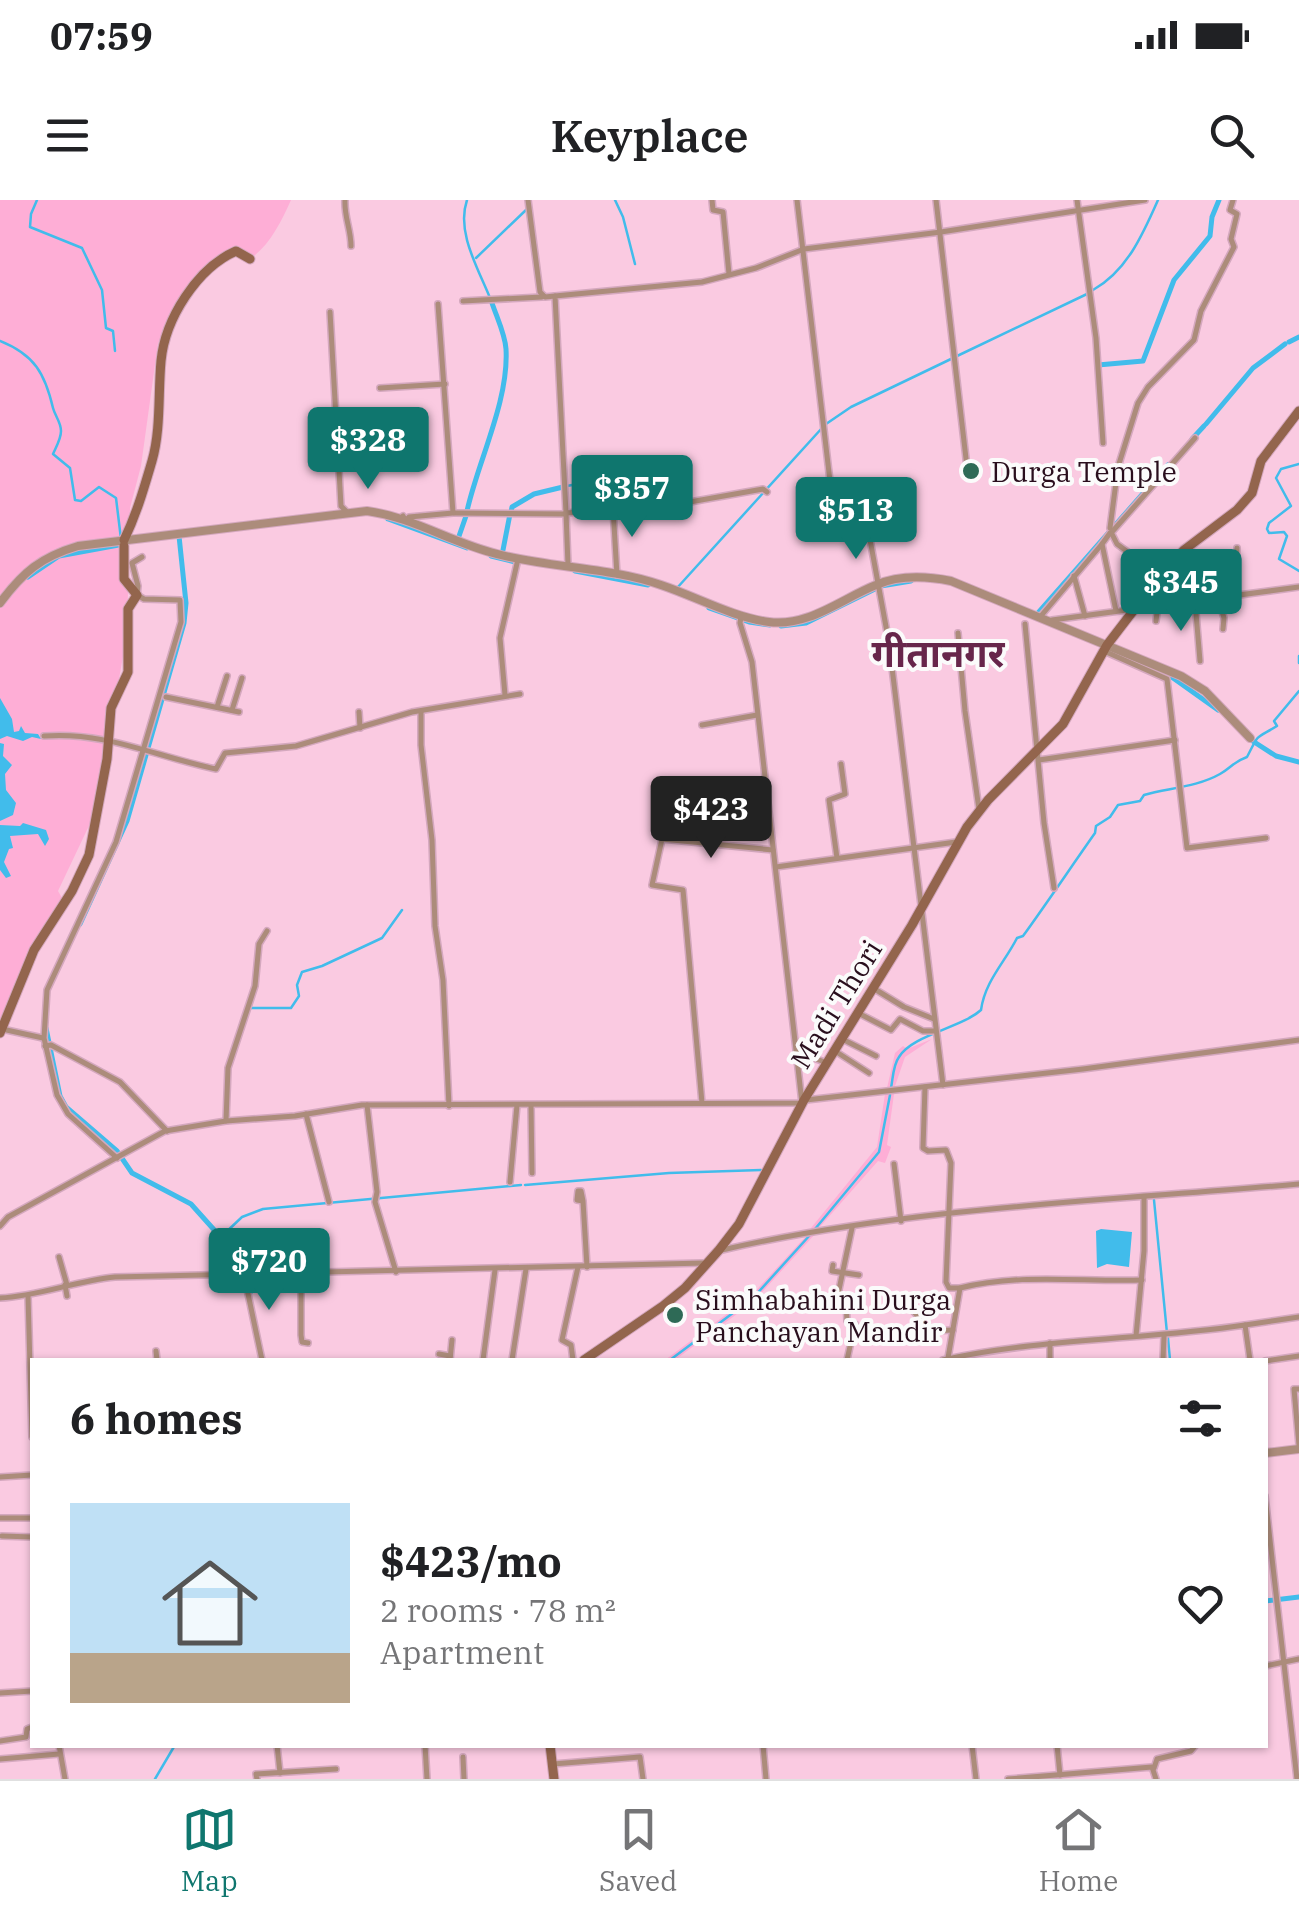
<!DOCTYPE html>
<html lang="en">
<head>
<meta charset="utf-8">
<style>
  :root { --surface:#fff; --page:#f6f6f6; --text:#202124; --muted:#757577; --line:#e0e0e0; --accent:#0f766e }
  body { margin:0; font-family:"IBM Plex Serif","Noto Sans Devanagari",serif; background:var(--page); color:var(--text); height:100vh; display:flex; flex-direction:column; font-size:38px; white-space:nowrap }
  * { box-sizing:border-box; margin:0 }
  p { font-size:32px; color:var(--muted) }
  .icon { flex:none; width:55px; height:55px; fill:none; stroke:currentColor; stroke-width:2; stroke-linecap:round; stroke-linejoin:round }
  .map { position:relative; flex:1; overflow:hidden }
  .drawer { position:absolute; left:30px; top:1158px; width:1238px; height:390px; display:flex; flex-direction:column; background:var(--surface); border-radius:0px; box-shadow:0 2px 8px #0004 }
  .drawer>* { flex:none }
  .price { position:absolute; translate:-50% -85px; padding:0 22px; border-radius:10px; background:var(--accent); color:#fff; font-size:32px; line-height:65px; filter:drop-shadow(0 2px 5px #0008) }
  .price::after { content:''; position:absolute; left:50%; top:60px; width:30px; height:22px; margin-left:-15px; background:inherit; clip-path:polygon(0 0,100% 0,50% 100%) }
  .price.current { background:#222; color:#fff }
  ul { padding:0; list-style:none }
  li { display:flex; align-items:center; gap:30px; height:250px; padding:0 40px }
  li span { display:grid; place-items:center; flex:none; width:280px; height:200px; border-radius:0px; color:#555 }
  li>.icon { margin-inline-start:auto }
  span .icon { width:120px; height:120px; fill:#fffc; stroke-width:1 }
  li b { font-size:42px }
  h2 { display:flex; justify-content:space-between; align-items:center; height:120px; padding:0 40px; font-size:42px }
  .status { display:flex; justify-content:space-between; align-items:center; height:70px; padding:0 50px; background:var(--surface); direction:ltr }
  .status svg { height:28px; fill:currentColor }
  header { display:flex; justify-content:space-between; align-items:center; height:130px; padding:0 40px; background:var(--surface); font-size:45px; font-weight:600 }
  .tab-bar { display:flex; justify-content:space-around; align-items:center; height:140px; border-top:2px solid var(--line); background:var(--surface); font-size:28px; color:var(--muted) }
  .tab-bar a { display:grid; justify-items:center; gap:5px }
  .tab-bar .current { color:var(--accent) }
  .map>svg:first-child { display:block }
</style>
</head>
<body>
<div class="status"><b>07:59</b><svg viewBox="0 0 49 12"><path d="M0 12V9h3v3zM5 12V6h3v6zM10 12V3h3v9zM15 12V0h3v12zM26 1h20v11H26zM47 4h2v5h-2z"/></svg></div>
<header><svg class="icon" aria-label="menu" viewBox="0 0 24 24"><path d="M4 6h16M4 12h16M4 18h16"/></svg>Keyplace<svg class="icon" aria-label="search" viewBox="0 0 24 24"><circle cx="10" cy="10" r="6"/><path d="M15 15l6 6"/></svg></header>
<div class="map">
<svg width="1299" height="1579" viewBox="0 0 1299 1579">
  <rect width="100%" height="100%" fill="#facae1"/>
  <g fill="#feaed6">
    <path d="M0 0H291C281 22 270 45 250 59L239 52 197 80 158 143 141 266 130 308 127 434 95 613 58 691 62 698 32 749 0 826Z"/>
    <polygon points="932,839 905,857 894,889 887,888 895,853 903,846 907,849"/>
    <polygon points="885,894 894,894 887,945 891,947 885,963 878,961 818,1029 811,1028 877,947"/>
    <polygon points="816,1033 753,1102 675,1160 665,1160 751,1096 807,1035"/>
  </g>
  <g fill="#41bceb">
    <polygon points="0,498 12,519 14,532 19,531 21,526 25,533 38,534 41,539 32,537 23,541 7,536 0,539"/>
    <polygon points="0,543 4,544 3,556 12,565 5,574 6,590 16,603 13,615 0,621"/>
    <polygon points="23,623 46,630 49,639 45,646 38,634 10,636 13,648 9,649 4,662 11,676 6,678 0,670 0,625 20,626"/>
    <polygon points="1101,1029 1132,1032 1129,1067 1107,1064 1097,1068 1096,1031"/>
  </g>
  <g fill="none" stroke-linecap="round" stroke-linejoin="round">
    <g stroke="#41bceb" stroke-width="2.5">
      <polyline points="37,0 31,14 30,27 82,48 102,90 106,128 113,131 115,151"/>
      <path d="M467 0C456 32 478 68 490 98"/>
      <polyline points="615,0 623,17 635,64"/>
      <polyline points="476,58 527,9"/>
      <path d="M1093 90C1127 71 1143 34 1158 0"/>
      <path d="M0 141C35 155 45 174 53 208 55 216 61 222 61 231 61 239 56 247 53 254L70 268 75 300 81 301 99 287 116 298 121 339"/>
      <polyline points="955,157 1087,94"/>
      <polyline points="826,224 851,207 951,159"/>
      <polyline points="1299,264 1281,269 1276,278 1291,306 1269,323 1267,329 1269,333 1284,332 1287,336 1279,359 1299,371"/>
      <polyline points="567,286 624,275"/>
      <polyline points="677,388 822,228"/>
      <polyline points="1299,456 1299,463"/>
      <polyline points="250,808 291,808 299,796 297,785 302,772 322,766 382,738 402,710"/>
      <path d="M891 888C893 878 893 865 899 857 912 835 961 828 981 810 985 781 1005 762 1017 738L1023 736C1047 703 1071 667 1095 633L1096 626 1110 617 1118 605 1140 601 1144 595C1169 588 1197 587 1220 574 1231 568 1233 562 1247 557 1260 532 1254 540 1277 526L1274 521 1299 491"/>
      <polyline points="525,985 669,973 761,970"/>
      <polyline points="1154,1000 1167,1133"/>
      <polyline points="815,1029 879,952 890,895"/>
      <polyline points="222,1036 242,1017 263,1009 521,985"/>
      <polyline points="1168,1138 1170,1160"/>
      <polyline points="670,1160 753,1098 810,1035"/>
      <polyline points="155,1579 175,1545"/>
    </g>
    <g stroke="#41bceb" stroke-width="5">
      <polyline points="1289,142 1299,137"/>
      <polyline points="1098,165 1143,161 1174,80 1210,36 1212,17 1219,0"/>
      <polyline points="1206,224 1253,168 1285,144"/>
      <polyline points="1192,239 1204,226"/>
      <path d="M467 311C478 261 509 201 506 149 505 134 497 118 492 103"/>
      <polyline points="511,312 512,307 534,294 563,287"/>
      <polyline points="388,319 467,348"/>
      <polyline points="458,339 466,316"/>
      <polyline points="503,350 510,314"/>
      <polyline points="491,356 515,362"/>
      <polyline points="575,371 648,385"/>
      <polyline points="28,377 59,356 124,344"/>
      <polyline points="709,408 749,422 770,425"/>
      <polyline points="1038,413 1168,265"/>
      <polyline points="781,426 806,423 881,386 911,381"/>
      <polyline points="1166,473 1218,510"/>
      <polyline points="1248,538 1276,556 1299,562"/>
      <polyline points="80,724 127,621 184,423 186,403 179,336"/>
      <polyline points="46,828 60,896 66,907 117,951 132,973 191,1004 242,1061 250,1093"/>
      <polyline points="1265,1401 1299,1397"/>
    </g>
    <defs>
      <g id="minor">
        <path d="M345 0C344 17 351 29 351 46"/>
        <polyline points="528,0 540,92 545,97 555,96"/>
        <polyline points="712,0 713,10 723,12 729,74"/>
        <polyline points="797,0 830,281"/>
        <polyline points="936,0 967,267"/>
        <polyline points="1077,0 1096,138 1103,243"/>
        <polyline points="463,101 542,97"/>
        <polyline points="330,112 341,306 346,311"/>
        <polyline points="380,188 445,184"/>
        <polyline points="767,292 763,289 673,305 566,313 555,96 702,82 756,68 804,49 941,32 1145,0"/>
        <polyline points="613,308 617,375"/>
        <polyline points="454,313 566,314"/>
        <polyline points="566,313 568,365"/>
        <polyline points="403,316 406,321 409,317 453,313 438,104"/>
        <polyline points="1110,328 1118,267 1138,203 1148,187 1194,140 1201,111 1234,47 1231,39 1237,14 1230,10 1233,0"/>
        <polyline points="1110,333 1102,344 1116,411"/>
        <polyline points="1111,333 1195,238"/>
        <polyline points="869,334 889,443 943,885"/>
        <polyline points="1112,334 1117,344 1159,375"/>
        <polyline points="1074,376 1085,416"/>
        <polyline points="1234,395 1237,348"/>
        <polyline points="1218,398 1224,418 1223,429"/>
        <polyline points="1195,401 1200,461"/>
        <polyline points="1040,417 1102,344"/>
        <polyline points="1052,420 1299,387"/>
        <polyline points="1156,421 1158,405"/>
        <polyline points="1025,424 1044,623 1054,688"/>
        <polyline points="958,433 965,511 979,609"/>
        <polyline points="1104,451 1167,479 1187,648 1266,638"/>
        <polyline points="505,495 500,438 518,359"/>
        <polyline points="166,497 239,512"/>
        <polyline points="217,507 227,476"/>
        <polyline points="232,510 242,478"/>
        <polyline points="421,511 421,545 432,640 435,726 443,780 449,906"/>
        <polyline points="359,512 360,528"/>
        <polyline points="702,525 757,515"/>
        <path d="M44 536C105 531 157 557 216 569L225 553 296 546 412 512 520 494"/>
        <polyline points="1039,560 1175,540"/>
        <polyline points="837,658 829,600 845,594 841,564"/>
        <polyline points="776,667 956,642"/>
        <polyline points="873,788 904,807 934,819"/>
        <polyline points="858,813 891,830 900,819 923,831 934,831"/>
        <polyline points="2,829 43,838"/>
        <polyline points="842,839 876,856"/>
        <polyline points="45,846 51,845 120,882 167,931"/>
        <polyline points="835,851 869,873"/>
        <polyline points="798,852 827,863"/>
        <polyline points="925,887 923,948 928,951 946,950 951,963 946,1082 949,1088 960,1088 948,1158"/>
        <polyline points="806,900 1083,869 1299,840"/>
        <polyline points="702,903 683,690 652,685 662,639 773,650"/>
        <polyline points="367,905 377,992 375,1002 396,1072"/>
        <polyline points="531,906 532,973"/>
        <polyline points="306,914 329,1002"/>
        <polyline points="226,921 228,868 255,786 259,744 267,731"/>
        <polyline points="117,958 68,914 57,895 44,838 47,790 116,642 181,422 180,400 144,399 137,395 138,386 132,363 142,357"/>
        <polyline points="894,964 901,1021"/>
        <polyline points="510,982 517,905"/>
        <polyline points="583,1001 581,991 578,991 577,1000 583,1001 587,1067"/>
        <polyline points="0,1026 8,1017 165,931 226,921 295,916 362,905 802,903 752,462 740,423 741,417"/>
        <path d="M722 1050C910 1007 1106 1001 1299 984"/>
        <polyline points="59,1057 67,1085"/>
        <polyline points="833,1065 832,1071 859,1075"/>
        <polyline points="301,1074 301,1135 302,1142 308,1143"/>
        <polyline points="244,1075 262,1160"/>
        <polyline points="65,1085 67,1096"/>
        <path d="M960 1088C1020 1073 1081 1082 1142 1080"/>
        <polyline points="28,1096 32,1237"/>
        <polyline points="900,1096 931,1131 953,1130"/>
        <path d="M0 1098C39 1096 75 1081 115 1077L704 1063"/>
        <polyline points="1245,1125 1299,1117"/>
        <polyline points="1136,1136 1144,1051 1144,997"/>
        <polyline points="156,1151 157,1160"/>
        <polyline points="439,1154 450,1156"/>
        <polyline points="450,1160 452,1140"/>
        <polyline points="483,1160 495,1070"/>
        <polyline points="512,1160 526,1069"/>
        <polyline points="573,1160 571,1145 562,1140 578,1067"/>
        <polyline points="847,1160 855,1124 847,1121 846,1101 837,1099 852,1028"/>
        <path d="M943 1160C1042 1138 1145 1140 1245 1125L1250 1160"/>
        <polyline points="1050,1160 1050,1143"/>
        <polyline points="1163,1160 1164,1136"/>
        <polyline points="1265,1161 1299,1156"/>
        <polyline points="1299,1189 1294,1189 1299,1245"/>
        <polyline points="0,1277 32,1275"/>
        <polyline points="1265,1296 1297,1579"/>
        <polyline points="0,1318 32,1318"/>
        <polyline points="2,1336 32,1337"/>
        <polyline points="1265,1466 1299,1459"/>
        <polyline points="0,1493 32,1491"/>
        <polyline points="0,1541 26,1537 27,1529 32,1527"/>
        <polyline points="59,1545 65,1579"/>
        <polyline points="277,1545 280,1573"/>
        <polyline points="425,1545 427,1579"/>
        <polyline points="763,1545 766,1579"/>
        <polyline points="972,1545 976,1579"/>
        <polyline points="1057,1545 1060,1575"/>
        <polyline points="463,1557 464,1579"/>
        <polyline points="0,1559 59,1554"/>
        <polyline points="553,1564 640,1557 643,1579"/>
        <polyline points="1154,1568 1157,1559 1191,1551 1196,1545"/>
        <polyline points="257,1579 256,1574 336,1569"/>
        <polyline points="1008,1579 1152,1567 1156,1579"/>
      </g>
      <g id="tertiary">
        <path d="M0 403C23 372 41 357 78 346L367 311C412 317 452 343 497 354 550 368 609 367 661 385 697 397 732 417 769 422 809 427 841 399 876 385 899 375 926 376 951 381L1181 476 1205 491 1250 538"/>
        <polyline points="1265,1253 1299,1249"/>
      </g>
      <g id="secondary">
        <path d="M124 340C137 313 144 288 152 261 161 230 158 194 161 161 165 119 197 68 236 51L250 59"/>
        <polyline points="0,833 34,750 72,691 89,655 107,559 111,508 128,472 128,409 137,395 124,379 124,346"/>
        <polyline points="584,1160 663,1106 685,1088 719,1050 739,1024 804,900 912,725 967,627 988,600 1063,524 1107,445 1160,376 1184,350 1237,310 1252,293 1261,261 1299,211"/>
        <polyline points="550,1545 554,1579"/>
      </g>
    </defs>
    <use href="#minor" stroke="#d4a8be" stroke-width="8"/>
    <use href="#tertiary" stroke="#d4a8be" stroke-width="10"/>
    <use href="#secondary" stroke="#d4a8be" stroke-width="11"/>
    <use href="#minor" stroke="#ac8c7b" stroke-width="5"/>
    <use href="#tertiary" stroke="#ac8c7b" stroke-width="8"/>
    <use href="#secondary" stroke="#93654d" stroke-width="9"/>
  </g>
  <g fill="#2e6a56" stroke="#fbfbfb" stroke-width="4">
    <circle cx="971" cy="271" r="10"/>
    <circle cx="675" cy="1115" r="10"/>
  </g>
  <g text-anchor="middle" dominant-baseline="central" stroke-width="8" stroke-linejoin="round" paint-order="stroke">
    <g font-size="28" fill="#290e1d" stroke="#fbfbfb" text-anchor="start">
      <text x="991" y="271">Durga Temple</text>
      <text x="695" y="1099">Simhabahini Durga<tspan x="695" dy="32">Panchayan Mandir</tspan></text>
    </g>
    <g font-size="28" fill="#290e1d" stroke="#fbfbfb">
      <text transform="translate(836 804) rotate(-58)">Madi Thori</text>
    </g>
    <g font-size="38" font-weight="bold" fill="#67264b" stroke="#fbfbfb">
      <text x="938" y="452">गीतानगर</text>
    </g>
  </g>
</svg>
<b class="price" style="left:368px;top:292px">$328</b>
<b class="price" style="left:632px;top:340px">$357</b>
<b class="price" style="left:856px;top:362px">$513</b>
<b class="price" style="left:1181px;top:434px">$345</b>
<b class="price current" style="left:711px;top:661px">$423</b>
<b class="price" style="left:269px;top:1113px">$720</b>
<section class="drawer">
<h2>6 homes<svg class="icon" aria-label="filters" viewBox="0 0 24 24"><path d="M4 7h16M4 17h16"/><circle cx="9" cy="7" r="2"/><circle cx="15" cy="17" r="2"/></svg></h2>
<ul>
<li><span style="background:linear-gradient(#bfe0f5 75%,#b9a48a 0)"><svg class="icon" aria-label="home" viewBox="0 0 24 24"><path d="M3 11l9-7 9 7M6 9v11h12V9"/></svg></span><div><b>$423/mo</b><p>2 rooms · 78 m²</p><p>Apartment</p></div><svg class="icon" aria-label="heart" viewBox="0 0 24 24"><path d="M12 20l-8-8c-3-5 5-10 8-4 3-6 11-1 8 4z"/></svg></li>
</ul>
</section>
</div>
<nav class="tab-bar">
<a class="current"><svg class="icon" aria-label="map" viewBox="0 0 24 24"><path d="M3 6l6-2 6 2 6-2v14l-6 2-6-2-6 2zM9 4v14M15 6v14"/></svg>Map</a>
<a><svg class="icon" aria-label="saved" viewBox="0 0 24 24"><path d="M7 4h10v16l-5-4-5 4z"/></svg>Saved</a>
<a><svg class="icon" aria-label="home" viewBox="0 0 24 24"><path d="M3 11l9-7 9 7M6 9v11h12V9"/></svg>Home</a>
</nav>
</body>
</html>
